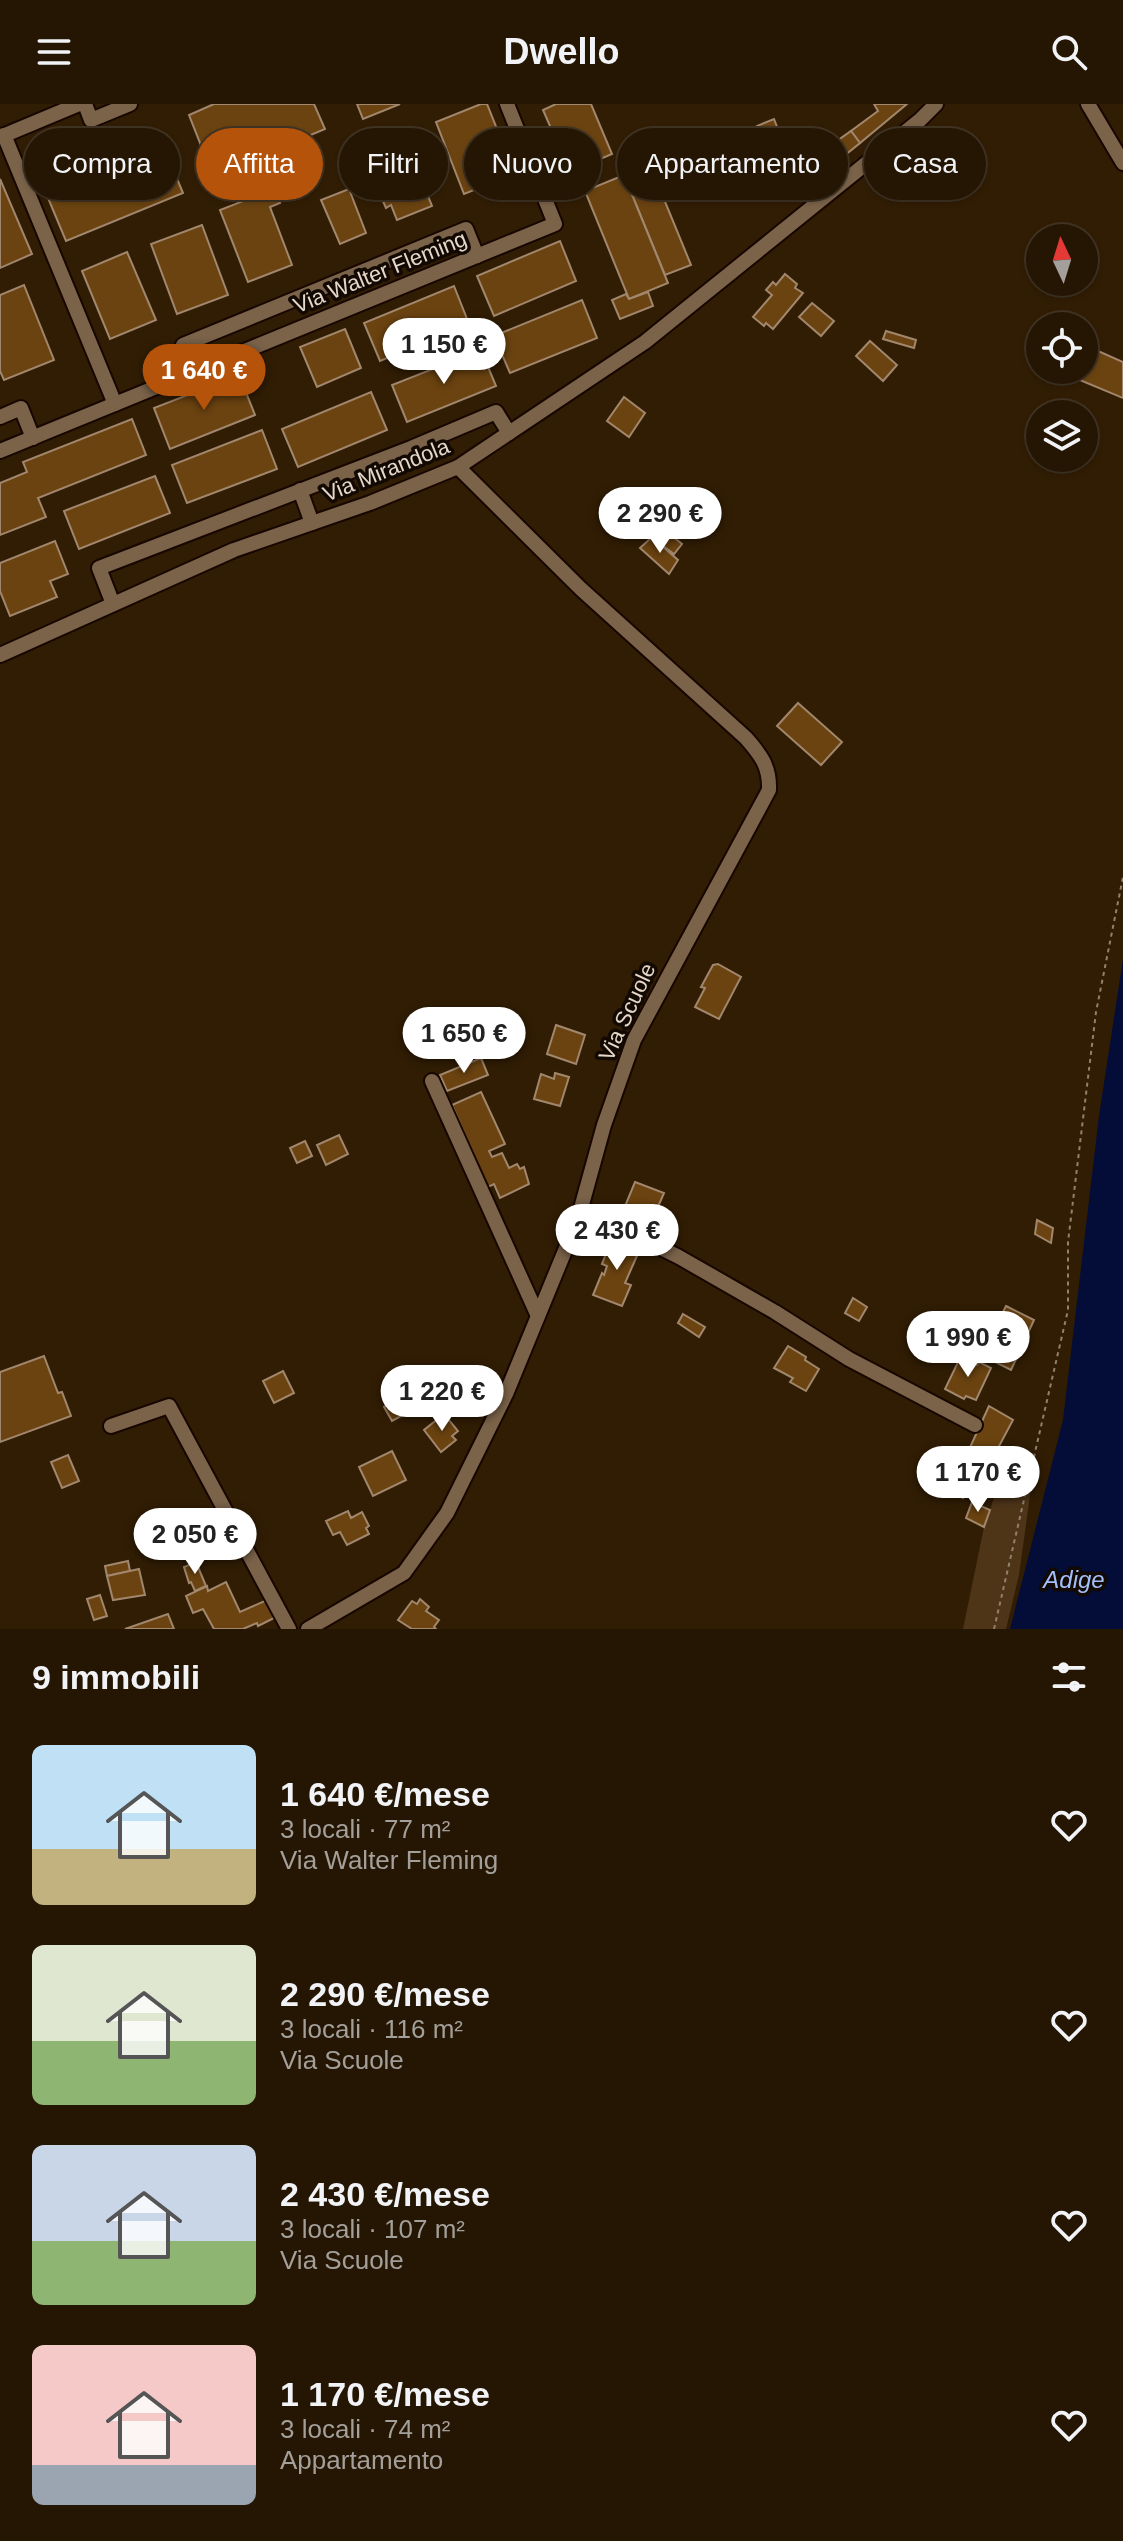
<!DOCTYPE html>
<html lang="it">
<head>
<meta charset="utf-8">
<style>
  :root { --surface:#251603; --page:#312312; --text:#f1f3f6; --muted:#a39f9a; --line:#423525; --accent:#b45309 }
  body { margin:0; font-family:Helvetica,sans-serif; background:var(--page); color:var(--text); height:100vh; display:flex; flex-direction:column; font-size:30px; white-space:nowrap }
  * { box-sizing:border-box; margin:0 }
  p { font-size:26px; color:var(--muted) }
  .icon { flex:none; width:44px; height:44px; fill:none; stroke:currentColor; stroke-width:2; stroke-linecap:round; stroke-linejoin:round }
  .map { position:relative; height:1525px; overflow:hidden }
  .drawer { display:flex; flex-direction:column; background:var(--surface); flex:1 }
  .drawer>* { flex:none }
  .banner { position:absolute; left:24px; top:24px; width:1076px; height:72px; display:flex; gap:16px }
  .needle { width:52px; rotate:356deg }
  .fabs { position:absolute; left:1026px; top:120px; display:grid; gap:16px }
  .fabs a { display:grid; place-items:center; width:72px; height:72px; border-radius:50%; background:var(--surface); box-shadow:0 2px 6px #0004,0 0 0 2px var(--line); font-size:40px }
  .price { position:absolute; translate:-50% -68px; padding:0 18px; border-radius:28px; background:#fff; color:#222; font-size:26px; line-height:52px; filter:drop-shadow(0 2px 4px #0008) }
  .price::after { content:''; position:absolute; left:50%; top:48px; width:24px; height:18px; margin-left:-12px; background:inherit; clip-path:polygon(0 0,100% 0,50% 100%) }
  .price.on { background:var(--accent); color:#fff }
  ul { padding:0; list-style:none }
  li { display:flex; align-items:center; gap:24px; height:200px; padding:0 32px }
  li span { display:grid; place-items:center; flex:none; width:224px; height:160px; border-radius:12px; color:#555 }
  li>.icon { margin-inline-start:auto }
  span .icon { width:96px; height:96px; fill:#fffc; stroke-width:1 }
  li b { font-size:34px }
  h2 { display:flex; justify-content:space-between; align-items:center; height:96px; padding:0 32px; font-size:34px }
  .chip { padding:0 28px; border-radius:36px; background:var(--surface); box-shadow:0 2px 6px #0004,0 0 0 2px var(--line); font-size:28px; line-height:72px }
  .chip.on { background:var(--accent); color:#fff }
  header { display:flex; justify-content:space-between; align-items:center; height:104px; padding:0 32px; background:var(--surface); font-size:36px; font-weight:600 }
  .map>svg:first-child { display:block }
</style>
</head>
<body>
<header><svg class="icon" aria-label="menu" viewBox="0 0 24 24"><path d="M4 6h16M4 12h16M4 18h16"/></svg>Dwello<svg class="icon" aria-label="search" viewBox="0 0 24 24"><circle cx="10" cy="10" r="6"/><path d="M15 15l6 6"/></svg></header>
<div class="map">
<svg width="1123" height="1525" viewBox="0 0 1123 1525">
  <rect width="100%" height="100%" fill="#311d04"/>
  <polygon fill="#4e3518" points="1035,1355 1019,1471 1006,1525 963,1525 984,1423 1007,1357"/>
  <polygon fill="#030d37" points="1123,855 1123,1525 1010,1525 1063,1316 1099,1012"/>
  <g fill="#6b4310" stroke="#a1876d" stroke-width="2">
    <polygon points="214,0 314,0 325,25 213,72 189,11"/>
    <polygon points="357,0 400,0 363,15"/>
    <polygon points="481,0 487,0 515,70 464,90 436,18"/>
    <polygon points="556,0 591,0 612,50 570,68 543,6"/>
    <polygon points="874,0 907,0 860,39 851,27 878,7"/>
    <polygon points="774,15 786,46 772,52 771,49 761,53 752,29 759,27 757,22"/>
    <polygon points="407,24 432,85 426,87 432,102 397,116 391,101 386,104 360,44"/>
    <polygon points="851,27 860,39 834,60 823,47"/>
    <polygon points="160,34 183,89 66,137 43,82"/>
    <polygon points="786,42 792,57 759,69 752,52 760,50 761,53 771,49 772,52 786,46"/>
    <polygon points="650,61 691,161 665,171 624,71"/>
    <polygon points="624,71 668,179 629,195 585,87"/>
    <polygon points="0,75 32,150 0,164"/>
    <polygon points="274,85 280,99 270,103 292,161 248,178 220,106"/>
    <polygon points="349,85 366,129 340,140 321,96"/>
    <polygon points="202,121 228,191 177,210 151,140"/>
    <polygon points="560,137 576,177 494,212 477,172"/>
    <polygon points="127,148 156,216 110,235 82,167"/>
    <polygon points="785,170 797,180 795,184 803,189 773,225 766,219 764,222 753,213 772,191 766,186 773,178 776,181"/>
    <polygon points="24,181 54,256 4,276 0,267 0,191"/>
    <polygon points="454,182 469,220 380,257 364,219"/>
    <polygon points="648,188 653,202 620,215 612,196 626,190 629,195"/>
    <polygon points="582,196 597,234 510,269 494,232"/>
    <polygon points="812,199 834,217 821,232 799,213"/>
    <polygon points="345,225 361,264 317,283 300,243"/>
    <polygon points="886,227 916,236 914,244 883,235"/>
    <polygon points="870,237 897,261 883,277 856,252"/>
    <polygon points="1089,243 1123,258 1123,294 1075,274 1079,266 1084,266 1084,254"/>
    <polygon points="481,246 496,282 407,318 392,281"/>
    <polygon points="239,271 255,311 170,345 154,304"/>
    <polygon points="371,288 387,326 298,363 282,325"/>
    <polygon points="624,293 645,309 629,333 607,317"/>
    <polygon points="132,315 146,351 38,394 46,413 0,431 0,379 27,368 23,358"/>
    <polygon points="262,326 277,365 187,399 172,361"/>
    <polygon points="155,372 170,409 79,445 64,407"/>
    <polygon points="666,427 682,440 674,450 658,438"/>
    <polygon points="652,433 678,456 669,470 640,444"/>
    <polygon points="55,437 68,470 50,477 57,493 10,512 0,487 0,459"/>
    <polygon points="798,599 842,638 821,661 777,622"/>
    <polygon points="718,860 741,873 719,915 695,903 705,884 701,883 713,861"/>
    <polygon points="556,921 585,931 576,960 547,950"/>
    <polygon points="481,954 488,971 447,987 440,971"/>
    <polygon points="555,969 569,973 560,1002 534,995 541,970 554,975"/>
    <polygon points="481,988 505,1040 489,1047 492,1053 502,1049 509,1064 517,1060 520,1065 524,1063 529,1080 500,1094 494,1080 488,1083 452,1001"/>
    <polygon points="339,1031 348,1050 326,1061 317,1041"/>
    <polygon points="305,1037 312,1052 297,1059 290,1044"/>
    <polygon points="635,1078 664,1089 651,1119 623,1107"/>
    <polygon points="1037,1116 1053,1124 1051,1139 1035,1130"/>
    <polygon points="612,1134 640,1145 625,1179 631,1181 622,1202 593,1191 602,1169 604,1171 607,1162 602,1160"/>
    <polygon points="853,1194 867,1203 859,1217 845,1209"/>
    <polygon points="1006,1202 1034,1216 1011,1266 981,1251"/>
    <polygon points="683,1210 705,1223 699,1233 678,1219"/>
    <polygon points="788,1242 806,1253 805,1256 819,1265 806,1287 790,1278 793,1274 774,1264"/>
    <polygon points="44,1252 58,1289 62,1288 71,1312 0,1338 0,1268"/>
    <polygon points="961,1252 977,1261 979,1258 991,1264 976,1296 966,1292 964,1295 945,1285"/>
    <polygon points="283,1267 294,1289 274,1299 263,1277"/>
    <polygon points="424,1282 431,1296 392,1317 384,1303"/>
    <polygon points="989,1302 1013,1316 982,1374 974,1369 963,1394 950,1387"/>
    <polygon points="444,1310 458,1327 452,1332 456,1336 441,1348 424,1326"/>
    <polygon points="392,1347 406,1376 373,1392 359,1363"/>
    <polygon points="68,1351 79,1377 62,1384 51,1358"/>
    <polygon points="972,1398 990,1406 984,1423 966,1414"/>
    <polygon points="348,1407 351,1414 362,1408 369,1422 366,1424 369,1430 347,1441 340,1428 333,1431 326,1417"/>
    <polygon points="128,1457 130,1467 107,1472 105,1462"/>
    <polygon points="196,1458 206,1482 195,1487 191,1478 189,1479 184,1463"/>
    <polygon points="139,1465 145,1491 113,1496 107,1472"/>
    <polygon points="226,1478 240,1508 267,1496 276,1513 258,1522 257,1519 243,1525 214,1525 203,1505 193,1509 186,1492 207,1482 208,1487"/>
    <polygon points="100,1491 107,1512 94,1516 87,1495"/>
    <polygon points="420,1495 429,1503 426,1507 439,1516 434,1523 436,1525 412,1525 398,1516 412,1497 417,1500"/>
    <polygon points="168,1510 174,1525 125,1525"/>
  </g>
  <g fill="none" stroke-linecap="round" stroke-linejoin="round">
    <defs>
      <g id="minor">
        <polyline points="85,0 91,16 130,0"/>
        <polyline points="1088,0 1123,59"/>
        <polyline points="4,31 115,300"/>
        <polyline points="0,33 79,0"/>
        <polyline points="194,268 183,241 466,125 477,152"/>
        <polyline points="0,313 21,304 33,334"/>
        <polyline points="0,347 555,120 507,0"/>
        <polyline points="300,386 312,419"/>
        <polyline points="113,500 99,464 411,344 496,308 509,329"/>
        <polyline points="0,551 234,446 370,399 458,363 645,238 920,16 936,0"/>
        <polyline points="432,977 538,1212"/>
        <polyline points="581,1104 679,1153 775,1208 849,1255 975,1321"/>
        <polyline points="111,1322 169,1302 289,1525"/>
        <path d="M308 1525 404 1469 447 1409 506 1290 578 1115 604 1021 634 936 769 686C770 663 761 651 746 634L581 485 458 363"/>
      </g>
    </defs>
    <use href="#minor" stroke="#180600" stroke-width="18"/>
    <polyline stroke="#92816e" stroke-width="2" stroke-dasharray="4 4" stroke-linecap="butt" points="994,1525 1068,1206 1068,1138 1096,908 1123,773"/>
    <use href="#minor" stroke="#7b634a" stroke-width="14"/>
  </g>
  <g text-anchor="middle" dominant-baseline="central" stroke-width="7" stroke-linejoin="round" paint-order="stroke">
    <g font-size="22" fill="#e5d7c9" stroke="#120902">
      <text transform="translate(380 168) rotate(-22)">Via Walter Fleming</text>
      <text transform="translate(386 366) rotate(-22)">Via Mirandola</text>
      <text transform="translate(627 908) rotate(-65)">Via Scuole</text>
    </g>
    <g font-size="24" font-style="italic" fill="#a3bffb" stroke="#120902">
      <text x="1074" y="1475">Adige</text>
    </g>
  </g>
</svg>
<div class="fabs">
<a><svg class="needle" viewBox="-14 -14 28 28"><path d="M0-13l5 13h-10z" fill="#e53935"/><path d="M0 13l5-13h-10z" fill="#a39f9a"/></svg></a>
<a><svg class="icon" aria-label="locate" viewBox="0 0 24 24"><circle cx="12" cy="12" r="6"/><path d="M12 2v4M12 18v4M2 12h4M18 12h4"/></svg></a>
<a><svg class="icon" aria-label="layers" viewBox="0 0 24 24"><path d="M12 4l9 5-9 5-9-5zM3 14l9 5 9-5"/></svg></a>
</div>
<b class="price" style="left:444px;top:282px">1 150 €</b>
<b class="price on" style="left:204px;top:308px">1 640 €</b>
<b class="price" style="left:660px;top:451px">2 290 €</b>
<b class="price" style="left:464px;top:971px">1 650 €</b>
<b class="price" style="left:617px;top:1168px">2 430 €</b>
<b class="price" style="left:968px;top:1275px">1 990 €</b>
<b class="price" style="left:442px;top:1329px">1 220 €</b>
<b class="price" style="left:978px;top:1410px">1 170 €</b>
<b class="price" style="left:195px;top:1472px">2 050 €</b>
<div class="banner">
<a class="chip">Compra</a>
<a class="chip on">Affitta</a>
<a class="chip">Filtri</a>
<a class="chip">Nuovo</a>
<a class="chip">Appartamento</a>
<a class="chip">Casa</a>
</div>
</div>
<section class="drawer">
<h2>9 immobili<svg class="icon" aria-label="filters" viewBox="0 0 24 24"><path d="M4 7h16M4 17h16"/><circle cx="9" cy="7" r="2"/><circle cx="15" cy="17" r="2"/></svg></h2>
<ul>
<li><span style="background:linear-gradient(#bfe0f5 65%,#c2b280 0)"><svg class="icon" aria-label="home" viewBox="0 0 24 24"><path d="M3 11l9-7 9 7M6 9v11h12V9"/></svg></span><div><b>1 640 €/mese</b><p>3 locali · 77 m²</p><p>Via Walter Fleming</p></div><svg class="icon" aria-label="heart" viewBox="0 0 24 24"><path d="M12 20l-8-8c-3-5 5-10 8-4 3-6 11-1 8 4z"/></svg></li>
<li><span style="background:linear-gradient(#dfe7d0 60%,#8fb573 0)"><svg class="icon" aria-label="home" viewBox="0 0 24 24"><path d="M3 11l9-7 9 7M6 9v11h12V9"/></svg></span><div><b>2 290 €/mese</b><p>3 locali · 116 m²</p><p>Via Scuole</p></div><svg class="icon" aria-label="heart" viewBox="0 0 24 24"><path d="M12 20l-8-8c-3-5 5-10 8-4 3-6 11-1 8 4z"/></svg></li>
<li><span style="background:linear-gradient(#c9d6e8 60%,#8fb573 0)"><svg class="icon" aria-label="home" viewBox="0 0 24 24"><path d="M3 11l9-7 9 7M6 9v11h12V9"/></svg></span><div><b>2 430 €/mese</b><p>3 locali · 107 m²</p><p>Via Scuole</p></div><svg class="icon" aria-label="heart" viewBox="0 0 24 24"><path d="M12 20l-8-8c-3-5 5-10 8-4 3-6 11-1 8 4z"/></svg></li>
<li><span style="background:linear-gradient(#f6c9c9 75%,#9aa5b1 0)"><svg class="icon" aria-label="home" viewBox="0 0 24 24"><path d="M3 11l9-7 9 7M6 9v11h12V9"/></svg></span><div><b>1 170 €/mese</b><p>3 locali · 74 m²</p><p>Appartamento</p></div><svg class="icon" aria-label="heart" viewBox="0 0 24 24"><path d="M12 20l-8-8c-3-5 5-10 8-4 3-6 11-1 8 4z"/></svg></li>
</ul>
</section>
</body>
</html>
